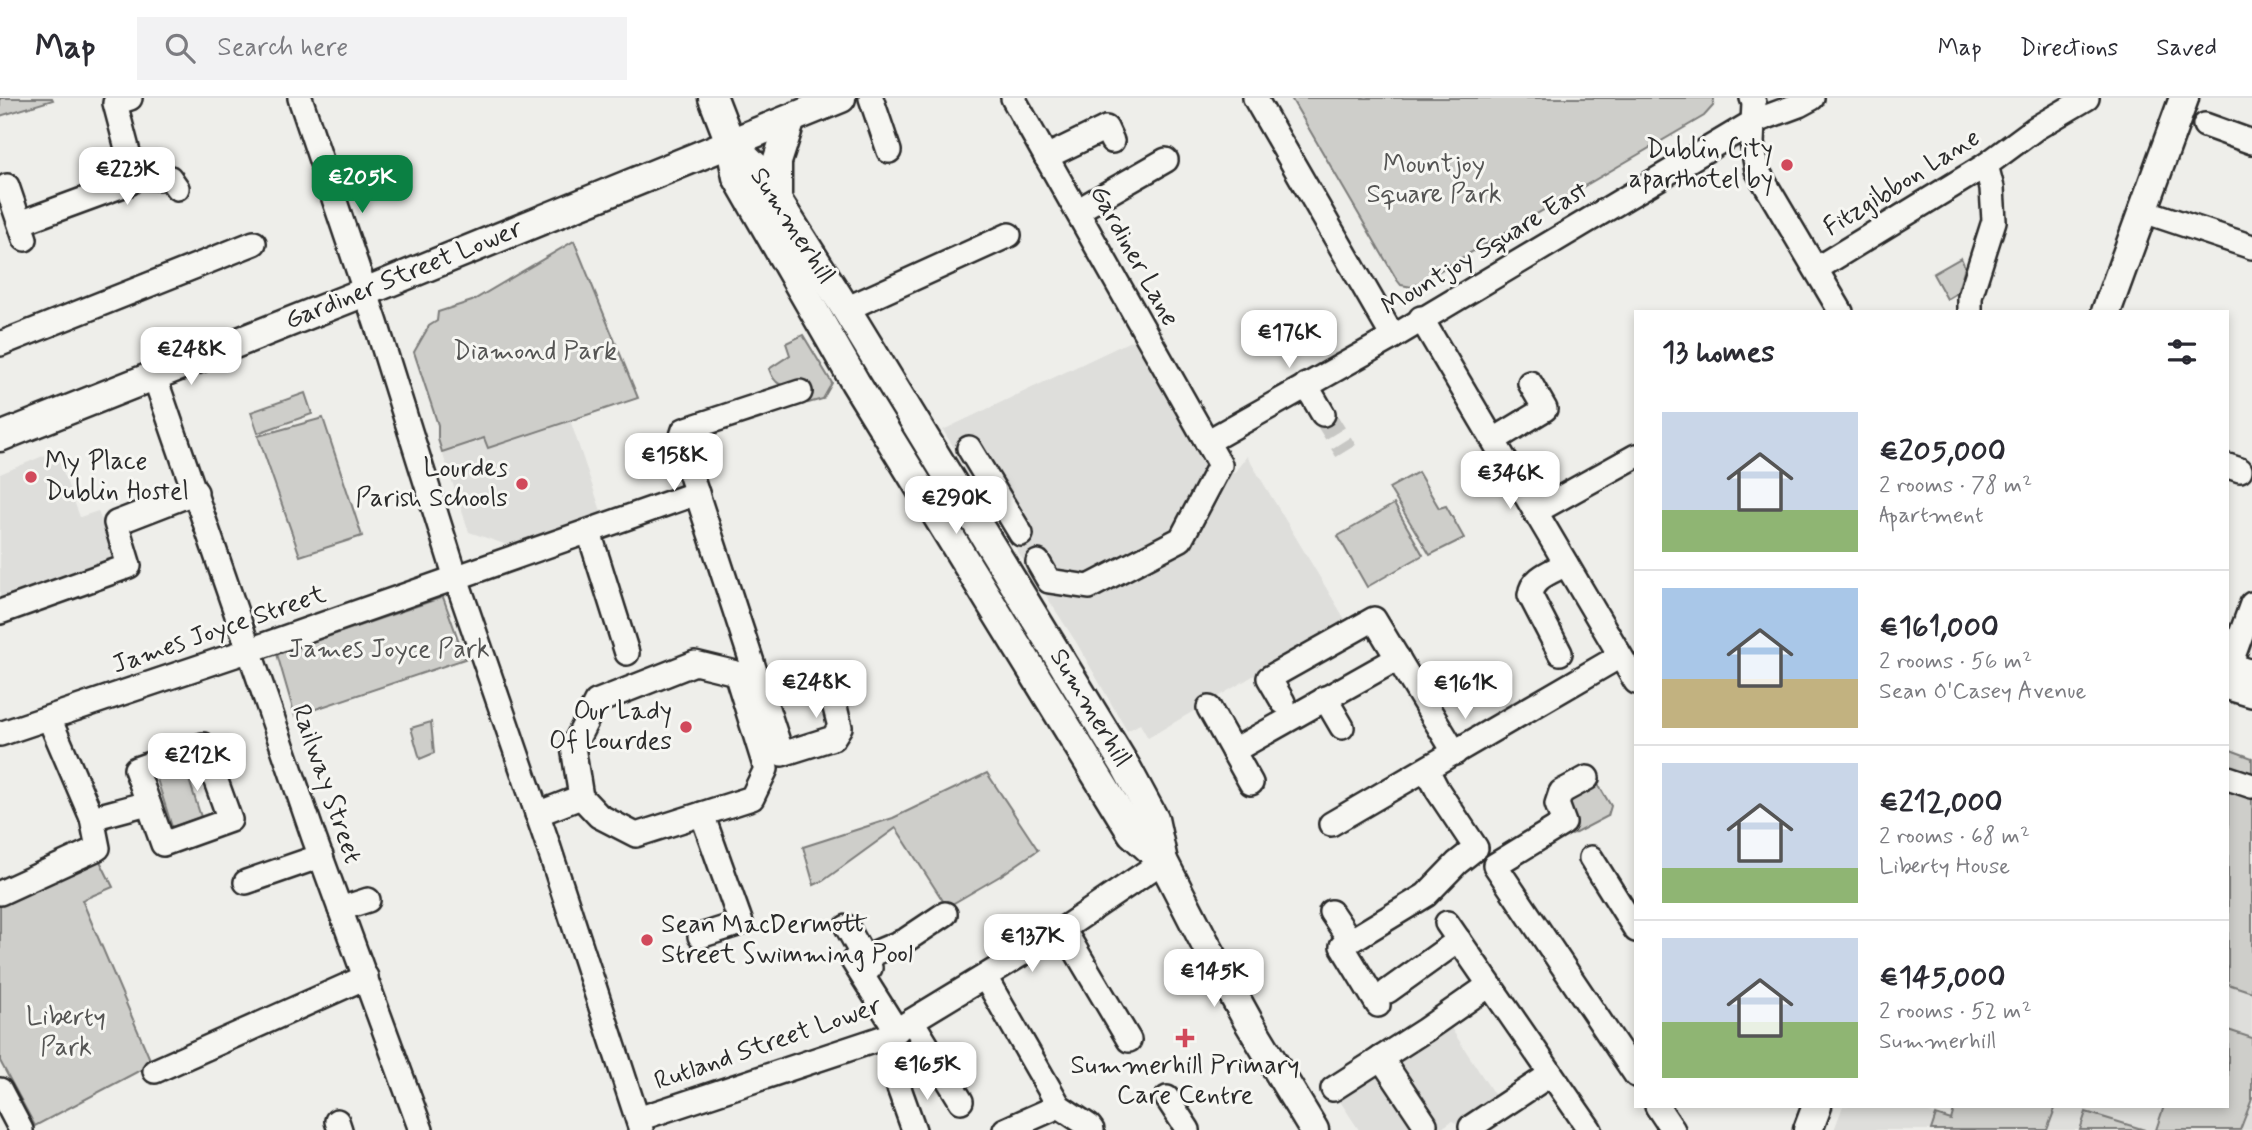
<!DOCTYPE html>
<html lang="en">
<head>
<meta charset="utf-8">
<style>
  :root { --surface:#fff; --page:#f2f2f3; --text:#2b2b33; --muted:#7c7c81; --line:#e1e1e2; --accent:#0b8043 }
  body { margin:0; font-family:Mynerve,sans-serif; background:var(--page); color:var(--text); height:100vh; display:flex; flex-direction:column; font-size:26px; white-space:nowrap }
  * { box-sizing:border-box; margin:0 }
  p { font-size:23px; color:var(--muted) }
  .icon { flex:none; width:38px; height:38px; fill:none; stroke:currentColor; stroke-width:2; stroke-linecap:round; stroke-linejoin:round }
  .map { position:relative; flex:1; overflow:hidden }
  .drawer { position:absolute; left:1634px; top:212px; width:595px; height:798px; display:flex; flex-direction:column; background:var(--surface); border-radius:0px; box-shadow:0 4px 10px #0003 }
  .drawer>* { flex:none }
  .price { position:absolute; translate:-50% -60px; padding:0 16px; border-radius:14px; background:#fff; color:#222; font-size:23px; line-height:46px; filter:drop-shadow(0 2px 4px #0008) }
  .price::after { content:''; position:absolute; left:50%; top:42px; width:21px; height:16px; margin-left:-10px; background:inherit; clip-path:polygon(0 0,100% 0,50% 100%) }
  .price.on { background:var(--accent); color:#fff }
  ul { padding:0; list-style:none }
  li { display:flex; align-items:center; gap:21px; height:175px; padding:0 28px }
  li+li { border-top:2px solid var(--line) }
  li span { display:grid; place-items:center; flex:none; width:196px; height:140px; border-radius:0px; color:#555 }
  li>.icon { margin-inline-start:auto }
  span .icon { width:84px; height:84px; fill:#fffc; stroke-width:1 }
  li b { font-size:30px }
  h2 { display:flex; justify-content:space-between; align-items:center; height:84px; padding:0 28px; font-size:30px }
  header { display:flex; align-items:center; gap:42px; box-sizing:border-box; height:98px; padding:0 35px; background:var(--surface); border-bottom:2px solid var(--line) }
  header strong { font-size:33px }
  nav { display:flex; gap:38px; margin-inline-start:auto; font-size:24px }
  .search { width:490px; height:63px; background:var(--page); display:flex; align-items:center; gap:18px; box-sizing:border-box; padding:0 24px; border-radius:0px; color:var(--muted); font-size:26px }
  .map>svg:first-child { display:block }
</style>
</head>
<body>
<header>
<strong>Map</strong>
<div class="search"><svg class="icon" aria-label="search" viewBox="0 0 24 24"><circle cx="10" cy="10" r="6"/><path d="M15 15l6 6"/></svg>Search here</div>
<nav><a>Map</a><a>Directions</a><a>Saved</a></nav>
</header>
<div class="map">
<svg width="2252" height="1032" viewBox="0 0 2252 1032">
  <rect width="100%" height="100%" fill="#eeeeea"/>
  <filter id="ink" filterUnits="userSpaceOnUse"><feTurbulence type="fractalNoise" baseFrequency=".0143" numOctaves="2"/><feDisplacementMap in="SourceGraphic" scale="14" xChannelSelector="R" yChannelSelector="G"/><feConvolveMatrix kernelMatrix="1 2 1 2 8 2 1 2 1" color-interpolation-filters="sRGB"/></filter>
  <g filter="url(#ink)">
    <g fill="#dededb">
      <polygon points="1139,239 1218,373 1234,375 1247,358 1346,523 1148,640 1140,626 1127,633 1076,544 1028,470 943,332"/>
      <polygon points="570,322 603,419 513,449 469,434 442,354 485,339 489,350"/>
      <polygon points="55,353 80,419 98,413 117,466 0,511 0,376"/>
      <polygon points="2228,886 2252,894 2252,1032 1834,1032 1843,1008 1910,1008 1950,1022 1955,1008 2228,1008"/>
      <polygon points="1418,921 1425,932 1449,927 1497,1001 1458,1026 1452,1023 1439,1032 1359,1032 1326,982"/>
    </g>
    <g fill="#cececa" stroke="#7c7c7a" stroke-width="2">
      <polygon points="0,0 52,0 53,2 0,18"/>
      <polygon points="1291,0 1714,0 1714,1 1713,8 1704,18 1412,189 1401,187 1397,182"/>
      <polygon points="574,143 638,300 488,350 484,340 442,354 438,341 438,327 414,254 429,228 437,223 438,214 472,203"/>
      <polygon points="1961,160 1965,169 1957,195 1947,201 1933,176"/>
      <path d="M803 237 832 285 823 301 808 305 799 288C782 289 775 288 769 271L790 257 786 245Z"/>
      <polygon points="305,295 312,316 258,335 251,314"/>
      <polygon points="323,320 362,438 300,458 258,338"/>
      <polygon points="1418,374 1439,410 1446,408 1464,440 1430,457 1389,390"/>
      <polygon points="1394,406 1423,457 1367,489 1338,438"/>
      <polygon points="443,499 465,561 295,618 277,556"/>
      <polygon points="431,624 434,655 420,661 411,630"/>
      <polygon points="2228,651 2252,660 2252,894 2228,886"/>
      <polygon points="185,669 201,719 172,729 156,678"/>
      <polygon points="987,675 1038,752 1000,778 947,809 896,730 823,783 814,787 803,749 893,720"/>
      <polygon points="1596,683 1611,708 1608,718 1572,737 1567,729 1567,699"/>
      <polygon points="99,761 113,789 82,802 152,966 35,1028 0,963 0,808"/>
      <polygon points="2228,932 2252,940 2252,1001 2240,1032 2156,1032 2164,1008 2228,1008"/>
      <polygon points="1955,1008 2056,1008 2047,1032 1931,1032 1936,1017 1951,1022"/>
      <polygon points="2086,1014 2145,1032 2080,1032"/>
    </g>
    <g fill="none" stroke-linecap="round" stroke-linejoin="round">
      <polyline stroke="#c7c7c4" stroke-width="23" stroke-dasharray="23 11" stroke-linecap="butt" points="1323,316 1346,353"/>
      <defs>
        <g id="minor">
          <polyline points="300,0 376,225 456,480 546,741 641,1032"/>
          <polyline points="871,0 889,53"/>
          <polyline points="1013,0 1220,367 1181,441 1089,489 1049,483 1038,464"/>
          <polyline points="1255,0 1393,239"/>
          <polyline points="1752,0 1754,5 1752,45 1757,72 1841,214"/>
          <polyline points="2205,27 2252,44"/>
          <polyline points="1046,59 1106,30 1112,43"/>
          <polyline points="133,79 170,80 177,90"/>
          <polyline points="7,88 25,141"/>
          <polyline points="2141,112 2252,149"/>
          <polyline points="1077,113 1166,62"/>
          <polyline points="20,125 129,85 133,73 115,5 130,0"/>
          <polyline points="1816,171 1986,67 2036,30 2087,0"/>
          <polyline points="846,211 1009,137"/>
          <polyline points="1970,214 1970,199 1994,123 1992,90 1986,67"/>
          <polyline points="1421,220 1636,584"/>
          <polyline points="0,246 254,145"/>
          <polyline points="154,277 314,740 421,1032"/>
          <polyline points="1306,287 1323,316"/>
          <polyline points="1494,342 1545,311 1530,285"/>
          <polyline points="1207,344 1393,239 1753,24 1799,7 1812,0"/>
          <polyline points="969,350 1021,436"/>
          <polyline points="2228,368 2240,372"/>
          <polyline points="1535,414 1636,358"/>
          <polyline points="589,434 627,555"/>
          <polyline points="0,514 129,468 116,425 196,394"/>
          <path d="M1560 555 1530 497C1532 479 1552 474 1566 466"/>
          <polyline points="2228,566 2252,574"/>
          <polyline points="2228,572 2252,506"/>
          <polyline points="2232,591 2252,597"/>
          <polyline points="762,593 816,576 829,586 840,629 833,640 782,656 680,344 684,332 800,294"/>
          <polyline points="1325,600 1342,629"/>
          <polyline points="1283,604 1269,580 1374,521 1455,655"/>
          <polyline points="1209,610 1251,685"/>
          <polyline points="49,620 92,720 148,705"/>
          <polyline points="0,636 250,552 697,395"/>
          <polygon points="203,647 230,722 163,746 136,671"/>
          <polyline points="1233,653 1398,560"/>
          <polyline points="1587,680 1561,694 1557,706 1564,725 1495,767 1636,977"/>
          <polyline points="2228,680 2252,688"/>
          <polyline points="537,716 581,699 573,649 596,604 695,565 736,575 766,671 752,700 636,737 599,718 581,699"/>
          <polyline points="1331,726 1620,558"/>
          <polyline points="1591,760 1636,832"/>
          <polyline points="246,784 321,758"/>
          <polyline points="0,795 98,750 92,720"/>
          <polyline points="340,811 368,802"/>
          <polyline points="1331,814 1350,842"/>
          <polyline points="1447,825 1590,1032"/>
          <polyline points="847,829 870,870"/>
          <polyline points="1063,831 1129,942"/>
          <polyline points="700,838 741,825 702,716"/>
          <polyline points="865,859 906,842 945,816"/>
          <polyline points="853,863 897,933"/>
          <polyline points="985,879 1059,1008 1089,1028 1092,1032"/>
          <polyline points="1388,893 1459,842"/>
          <polyline points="1378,907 1342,848 1426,797 1457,765 1476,750 1438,693 1427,672"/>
          <polyline points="912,923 961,1003"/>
          <polyline points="1381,960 1425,1026"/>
          <polyline points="155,973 366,879"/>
          <polyline points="899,990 914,1032"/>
          <polyline points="1333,991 1425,932 1488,888"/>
          <polyline points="0,992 21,1032"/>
          <polyline points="1167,1000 1188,1032"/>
          <polyline points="1657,1008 1673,1032"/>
          <polyline points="638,1021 885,939 1063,831 1163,763"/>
          <polyline points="337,1023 340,1032"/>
          <polyline points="1471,1029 1551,976"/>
          <polyline points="1005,1032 1059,1008"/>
        </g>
        <g id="major">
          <polyline points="713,0 730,44 737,79 855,284 1132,735 1163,763"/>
          <polyline points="730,44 756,69 846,211 1126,669 1154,721 1163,763 1205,845 1248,923 1314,1032"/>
          <polyline points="777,102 777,64 791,21"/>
          <polyline points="2106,214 2184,0"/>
          <polyline points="0,339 365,194 841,0"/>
          <polyline points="1808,1032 1817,1008"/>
        </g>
      </defs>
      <use href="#minor" stroke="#2b2b2b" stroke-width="28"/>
      <use href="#major" stroke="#2b2b2b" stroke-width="33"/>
      <use href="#minor" stroke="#f6f6f2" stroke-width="23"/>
      <use href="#major" stroke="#f6f6f2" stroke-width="28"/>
    </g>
  </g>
  <g fill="#d1495b" stroke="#f6f6f2" stroke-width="2.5">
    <circle cx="1787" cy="67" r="7"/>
    <circle cx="31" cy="379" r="7"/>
    <circle cx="522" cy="386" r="7"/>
    <circle cx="686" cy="629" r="7"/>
    <circle cx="647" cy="842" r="7"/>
    <path d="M1181.5 929.5h7v7h7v7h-7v7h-7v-7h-7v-7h7z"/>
  </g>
  <g text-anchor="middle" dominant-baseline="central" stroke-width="6" stroke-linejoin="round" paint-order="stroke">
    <g font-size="26" fill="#2b2b2b" stroke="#f6f6f2" text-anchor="end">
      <text x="1773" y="52">Dublin City<tspan x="1773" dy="30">aparthotel by</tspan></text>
      <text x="45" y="364" text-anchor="start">My Place<tspan x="45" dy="30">Dublin Hostel</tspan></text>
      <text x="508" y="371">Lourdes<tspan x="508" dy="30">Parish Schools</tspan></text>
      <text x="672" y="614">Our Lady<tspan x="672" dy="30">Of Lourdes</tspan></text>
      <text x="661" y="827" text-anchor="start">Sean MacDermott<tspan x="661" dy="30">Street Swimming Pool</tspan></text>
      <text x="1185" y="968" text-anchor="middle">Summerhill Primary<tspan x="1185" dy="30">Care Centre</tspan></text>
    </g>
    <g font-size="26" fill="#545453" stroke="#f6f6f2">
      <text x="1434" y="67">Mountjoy<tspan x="1434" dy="30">Square Park</tspan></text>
      <text x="535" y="254">Diamond Park</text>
      <text x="389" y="552">James Joyce Park</text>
      <text x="66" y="920">Liberty<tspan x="66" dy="30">Park</tspan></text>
    </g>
    <g font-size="26" fill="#2b2b2b" stroke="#f6f6f2">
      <text transform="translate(1902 85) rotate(-32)">Fitzgibbon Lane</text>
      <text transform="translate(792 128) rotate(57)">Summerhill</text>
      <text transform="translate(1485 151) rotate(-31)">Mountjoy Square East</text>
      <text transform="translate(1134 158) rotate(61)">Gardiner Lane</text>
      <text transform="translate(404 177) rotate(-22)">Gardiner Street Lower</text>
      <text transform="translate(219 532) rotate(-19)">James Joyce Street</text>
      <text transform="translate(1090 610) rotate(59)">Summerhill</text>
      <text transform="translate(326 686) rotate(71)">Railway Street</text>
      <text transform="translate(768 946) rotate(-19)">Rutland Street Lower</text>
    </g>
  </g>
</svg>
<b class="price" style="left:127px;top:109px">€223K</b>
<b class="price on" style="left:362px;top:117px">€205K</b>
<b class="price" style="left:1289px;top:272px">€176K</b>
<b class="price" style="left:191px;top:289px">€248K</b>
<b class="price" style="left:674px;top:395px">€158K</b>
<b class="price" style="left:1510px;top:413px">€346K</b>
<b class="price" style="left:956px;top:438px">€290K</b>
<b class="price" style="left:816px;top:622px">€248K</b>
<b class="price" style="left:1465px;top:623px">€161K</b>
<b class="price" style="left:197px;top:695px">€212K</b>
<b class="price" style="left:1032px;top:876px">€137K</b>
<b class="price" style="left:1214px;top:911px">€145K</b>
<b class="price" style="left:927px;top:1004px">€165K</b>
<section class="drawer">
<h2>13 homes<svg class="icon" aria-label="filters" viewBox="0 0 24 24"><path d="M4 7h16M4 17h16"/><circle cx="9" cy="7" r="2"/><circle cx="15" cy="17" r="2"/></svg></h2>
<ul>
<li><span style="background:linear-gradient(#c9d6e8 70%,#8fb573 0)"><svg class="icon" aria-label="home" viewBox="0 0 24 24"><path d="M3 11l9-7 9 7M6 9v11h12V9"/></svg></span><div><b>€205,000</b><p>2 rooms · 78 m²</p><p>Apartment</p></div></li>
<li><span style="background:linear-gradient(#a9c7e8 65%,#c2b280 0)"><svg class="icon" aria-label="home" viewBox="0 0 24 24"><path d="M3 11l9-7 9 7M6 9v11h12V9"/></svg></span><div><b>€161,000</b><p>2 rooms · 56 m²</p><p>Sean O'Casey Avenue</p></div></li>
<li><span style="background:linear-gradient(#c9d6e8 75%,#8fb573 0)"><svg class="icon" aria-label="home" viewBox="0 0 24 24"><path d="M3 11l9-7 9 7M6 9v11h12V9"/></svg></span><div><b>€212,000</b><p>2 rooms · 68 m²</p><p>Liberty House</p></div></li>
<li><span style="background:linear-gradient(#c9d6e8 60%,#8fb573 0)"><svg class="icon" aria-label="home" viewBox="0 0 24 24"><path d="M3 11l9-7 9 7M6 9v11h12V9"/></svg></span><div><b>€145,000</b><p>2 rooms · 52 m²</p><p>Summerhill</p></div></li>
</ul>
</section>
</div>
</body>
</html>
